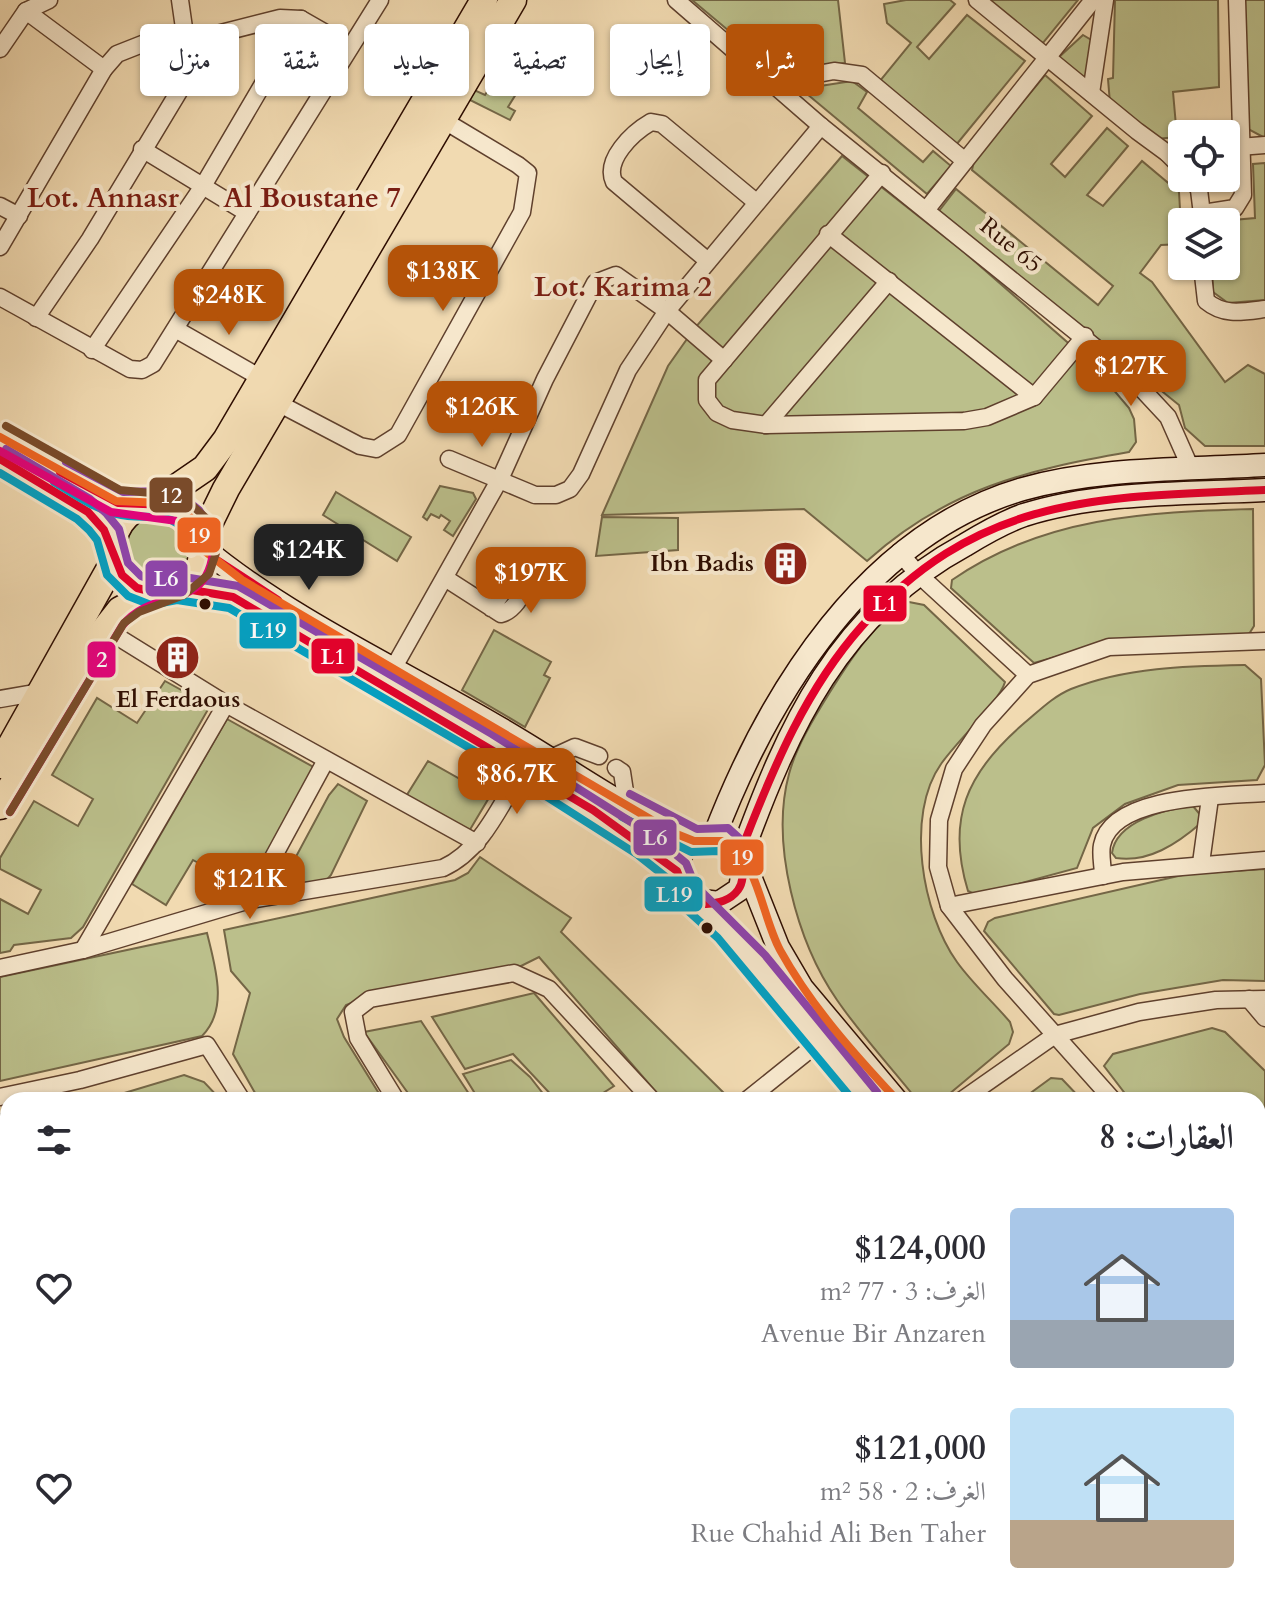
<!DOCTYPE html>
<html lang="ar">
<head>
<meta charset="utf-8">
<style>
  :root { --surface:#fff; --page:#f7f7f7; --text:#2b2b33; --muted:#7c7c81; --accent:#b45309 }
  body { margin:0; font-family:Cardo,Amiri,serif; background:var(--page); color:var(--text); direction:rtl; height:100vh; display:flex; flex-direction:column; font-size:30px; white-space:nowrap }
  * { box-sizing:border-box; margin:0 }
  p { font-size:26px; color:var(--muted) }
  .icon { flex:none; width:44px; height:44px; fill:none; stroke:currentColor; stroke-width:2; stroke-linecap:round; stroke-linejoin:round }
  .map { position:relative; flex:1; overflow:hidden; direction:ltr }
  .details { position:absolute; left:0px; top:1092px; width:1266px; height:512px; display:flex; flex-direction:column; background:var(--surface); border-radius:24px 24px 0 0; box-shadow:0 2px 6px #0004; direction:rtl }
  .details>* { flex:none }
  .banner { position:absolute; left:24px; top:24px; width:800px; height:72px; direction:rtl; display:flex; gap:16px }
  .fabs { position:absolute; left:1168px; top:120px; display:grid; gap:16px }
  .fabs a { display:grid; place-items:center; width:72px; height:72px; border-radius:8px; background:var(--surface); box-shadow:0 2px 6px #0004; font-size:40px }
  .price { position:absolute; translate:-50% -68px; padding:0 18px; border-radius:16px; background:var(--accent); color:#fff; font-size:26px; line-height:52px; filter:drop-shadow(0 2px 4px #0008) }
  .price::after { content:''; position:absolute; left:50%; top:48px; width:24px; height:18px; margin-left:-12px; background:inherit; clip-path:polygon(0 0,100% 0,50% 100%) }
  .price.selected { background:#222; color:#fff }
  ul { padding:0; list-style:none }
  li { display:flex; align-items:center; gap:24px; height:200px; padding:0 32px }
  li span { display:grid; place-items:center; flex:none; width:224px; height:160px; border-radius:8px; color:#555 }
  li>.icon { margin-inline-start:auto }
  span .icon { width:96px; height:96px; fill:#fffc; stroke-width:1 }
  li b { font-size:34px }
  h2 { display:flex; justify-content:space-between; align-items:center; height:96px; padding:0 32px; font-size:34px }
  .chip { padding:0 28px; border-radius:8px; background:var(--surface); box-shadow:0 2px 6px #0004; font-size:28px; line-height:72px }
  .chip.selected { background:var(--accent); color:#fff }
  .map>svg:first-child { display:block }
</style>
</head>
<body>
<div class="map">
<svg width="1265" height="1604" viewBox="0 0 1265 1604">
  <rect width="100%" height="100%" fill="#f1dab1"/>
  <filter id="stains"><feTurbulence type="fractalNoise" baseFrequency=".0025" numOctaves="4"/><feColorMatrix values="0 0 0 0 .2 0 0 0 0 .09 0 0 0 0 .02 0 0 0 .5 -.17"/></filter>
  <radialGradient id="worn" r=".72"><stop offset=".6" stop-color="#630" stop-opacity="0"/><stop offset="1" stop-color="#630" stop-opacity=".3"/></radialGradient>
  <g fill="#bbbf8b" stroke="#746646" stroke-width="2">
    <polygon points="692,0 838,0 845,63 778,72"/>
    <polygon points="906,0 950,0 955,4 917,47 929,59 967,15 1025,61 956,145 879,82 911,43 887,23 884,4"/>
    <polygon points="985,0 1078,0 1043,43"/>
    <polygon points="1115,0 1218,0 1219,87 1173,92 1177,137 1156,139 1110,103 1108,79 1113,78"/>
    <polygon points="1243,0 1265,0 1265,138 1248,129"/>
    <polygon points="1083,35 1093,41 1087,83 1058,58"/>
    <polygon points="515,47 536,62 508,107 515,111 510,120 468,99 472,89 485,95"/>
    <polygon points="1045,75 1092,116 1051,164 1065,177 1107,128 1128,146 1087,195 1103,206 1142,161 1179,192 1182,244 1161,245 1140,273 1152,282 1225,382 1248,365 1265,374 1265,446 1205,446 1185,428 1179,405 939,211 956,189 1098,305 1113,286 972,170 974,161"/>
    <polygon points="852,81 867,92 858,108 923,162 933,151 951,166 927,194 801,89"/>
    <path d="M842 156 964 252 1090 362 1129 408 1134 419 1136 442 1129 452C1026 470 947 489 867 561L804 509 602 515 668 366 694 329Z"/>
    <polygon points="1265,163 1265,300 1228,303 1213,292 1212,266 1226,266 1226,222 1210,222 1255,218 1253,164"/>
    <polygon points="440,486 473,493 476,499 453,536 444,530 450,521 441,515 439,518 431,514 427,520 423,517"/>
    <polygon points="336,492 411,537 397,561 323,515"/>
    <path d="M1253 509 1254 626 1249 634 1112 641 1034 663 951 588 952 580C1043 517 1146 512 1253 509Z"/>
    <circle cx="158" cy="548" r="37"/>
    <polygon points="602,517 678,518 678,550 596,556"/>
    <path d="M909 602 924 605 1005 682C1000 701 955 743 941 764 905 815 922 913 957 962 972 983 993 1002 1010 1022L1013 1032 1009 1044 942 1100H917C891 1067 861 1035 837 1000 797 942 770 844 789 774 796 747 815 716 830 692 850 660 875 621 909 602Z"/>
    <polygon points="494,630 551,662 544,675 550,678 525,727 462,690"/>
    <path d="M1245 665 1261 679 1265 765 1257 780 1178 785 1125 804 1093 828 1077 868 977 895 968 891C946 819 967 773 1022 725 1038 712 1052 697 1071 689 1126 667 1187 666 1245 665Z"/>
    <polygon points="165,681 210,706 83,927 71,938 14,945 10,951 0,953 0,899 28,914 41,890 0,869 0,858 34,801 78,826 93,799 52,775 97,698 137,723"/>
    <polygon points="227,719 317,769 248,891 193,860 166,905 132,884"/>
    <polygon points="428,761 490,796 468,833 405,798"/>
    <polygon points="338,784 367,801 331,875 325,882 277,892 329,795"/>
    <path d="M1193 806 1202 817 1201 823C1177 844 1148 863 1116 858L1112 853C1116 821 1166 809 1193 806Z"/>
    <polygon points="480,857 571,918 561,932 731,1100 663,1100 539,957 515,969 364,998 346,1005 337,1019 344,1037 383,1100 259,1100 233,1054 250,993 231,971 224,930 455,880 468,873"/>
    <polygon points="1265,869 1265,981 1223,980 1140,994 1059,1015 1054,1014 984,931 988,922 995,918 1187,874"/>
    <path d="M207 933C215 966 229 1009 202 1036L0 1081V977Z"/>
    <polygon points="534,993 614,1086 592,1100 556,1100 513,1054 465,1069 432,1017"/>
    <polygon points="421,1021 473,1100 413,1100 364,1032"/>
    <polygon points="1212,1028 1225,1032 1265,1071 1265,1244 1258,1236 1258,1100 1130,1100 1104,1066 1113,1054"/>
    <polygon points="511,1060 530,1077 548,1100 479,1100 463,1074"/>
    <polygon points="184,1075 204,1082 221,1100 101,1100"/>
    <polygon points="1051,1078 1062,1079 1082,1100 1021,1100"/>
    <polygon points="8,1112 8,1230 0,1238 0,1114"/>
    <polygon points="0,1269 8,1291 8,1376 0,1379"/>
    <polygon points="1258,1287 1265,1293 1265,1413 1258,1422"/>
    <polygon points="1258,1554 1265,1560 1265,1604 1009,1604 1018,1596 1258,1596"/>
    <polygon points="128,1596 289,1596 291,1604 123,1604"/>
  </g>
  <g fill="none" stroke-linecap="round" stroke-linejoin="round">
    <defs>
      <g id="minor">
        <polyline points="180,0 185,35"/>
        <polyline points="676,0 821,126 1127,373 1168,417 1191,469"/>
        <polyline points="977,0 1137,131 1167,153 1182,151"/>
        <polyline points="26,11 104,69"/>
        <polyline points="0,49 26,11 49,0"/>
        <polyline points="774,82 834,71 862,75 965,161"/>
        <polyline points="1091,93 1105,0"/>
        <polyline points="1226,148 1265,145"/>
        <polyline points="142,149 247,213"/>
        <polyline points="1167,153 1182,168"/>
        <polyline points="882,173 707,380 707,400 717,413 732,420 766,425 964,421 987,417 1034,397"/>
        <polyline points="1192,178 1199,190 1203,222"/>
        <polyline points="0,206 19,216"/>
        <polyline points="927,209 1093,0"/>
        <polyline points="1203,213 1235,208 1243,195 1237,0"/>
        <polyline points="828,234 1034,397 1085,336"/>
        <polyline points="0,247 104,69 117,54 155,39 213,35 280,18 301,19 350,47"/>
        <path d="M708 261 614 182C604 160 632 133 651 122L662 124 756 202"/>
        <path d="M1202 266 1206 301C1224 316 1242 312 1265 309"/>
        <polyline points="0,297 130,369 142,370 153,364 380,0"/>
        <polyline points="36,318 90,239 213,35"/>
        <polyline points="177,330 261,378"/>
        <polyline points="92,350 203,186 301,19"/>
        <polyline points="276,402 360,446 376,449 398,435 522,212 528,173 518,165 443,120"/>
        <polyline points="766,425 889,281"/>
        <polyline points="449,459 535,495 556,495 570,489 581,474 628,370 667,311 821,126"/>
        <polyline points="899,552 918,574 1028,675"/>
        <path d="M445 578 501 614C513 611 523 596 525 584L518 578 511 581 491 608"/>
        <polyline points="105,629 226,704 477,843"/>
        <polyline points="394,667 501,477 545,379 595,283 616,275 667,311 724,360"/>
        <polyline points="0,699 46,691"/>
        <polyline points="549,759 575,747 599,756"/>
        <polyline points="616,768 622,772 627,805"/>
        <polyline points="1201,863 1210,798"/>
        <path d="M1103 876C1103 866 1100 854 1102 845 1112 794 1226 796 1265 793"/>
        <polyline points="250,900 326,760"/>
        <polyline points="949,906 1123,872 1265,860"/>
        <polyline points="83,950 226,704"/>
        <path d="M0 968 83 950 250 900 443 868C483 850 501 803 524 767"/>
        <polyline points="1249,999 1265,1018"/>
        <polyline points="0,1097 80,1080 207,1045 242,1100"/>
        <polyline points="396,1100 358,1038 353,1012 370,999 514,973 549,989 652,1100"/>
        <polyline points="747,1100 818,1043"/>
        <polyline points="962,1100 1055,1035 1139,1012 1216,1000 1265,999"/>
        <polyline points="1113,1100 1005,979 949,906 938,867 939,820 954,769 983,725 1028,675 1109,647 1265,641"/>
        <polyline points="1258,1254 1265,1262"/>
        <polyline points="1258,1435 1265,1427"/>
        <polyline points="340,1596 343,1604"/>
        <polyline points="480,1596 482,1604"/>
        <polyline points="881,1596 888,1604"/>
        <polyline points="356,1604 380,1596"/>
        <polyline points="612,1604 614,1596"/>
      </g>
      <g id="secondary">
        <path d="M203 548C286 617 399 670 494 725 561 763 624 811 695 841"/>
        <polyline points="177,588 233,597 297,633 593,810 677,871"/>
        <path d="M714 837C769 693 867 534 1023 489 1101 467 1185 470 1265 465"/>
        <path d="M741 856C788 727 838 614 965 545 983 534 1004 522 1024 515 1100 491 1186 494 1265 490"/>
        <polyline points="745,864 778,947 802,988 896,1100"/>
        <path d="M694 900 719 903 740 889 744 864C730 832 687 826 678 864 674 887 694 900 709 913 769 968 814 1039 868 1100"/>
        <polyline points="1258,1482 1265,1487"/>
        <polyline points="1258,1508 1265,1514"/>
      </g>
      <g id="primary">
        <polyline points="154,503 205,468 226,440 484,0"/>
        <circle cx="158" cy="548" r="45"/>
        <polyline points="202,538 226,489 513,0"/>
        <polyline points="0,765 114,561"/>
        <polyline points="0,806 105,629 120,610 153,593"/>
      </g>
      <g id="trunk">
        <path d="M0 437C39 459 96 505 141 506"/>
        <path d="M0 459C38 482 95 503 113 547"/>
      </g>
    </defs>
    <use href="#minor" stroke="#5f402d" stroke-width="19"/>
    <use href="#secondary" stroke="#2e0d01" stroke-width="25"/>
    <use href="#primary" stroke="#2e0d01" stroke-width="29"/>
    <use href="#trunk" stroke="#2e0d01" stroke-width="29"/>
    <use href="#minor" stroke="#f6e7cc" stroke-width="16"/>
    <use href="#secondary" stroke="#f6e7cc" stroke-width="22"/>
    <use href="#primary" stroke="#f1dab1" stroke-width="26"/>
    <use href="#trunk" stroke="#f1dab1" stroke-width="26"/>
    <defs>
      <g id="bus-1">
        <path d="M0 459 88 512 104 530 122 575 137 588 153 592 186 589 233 597 593 810 677 871 685 892 706 904C718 903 730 901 738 890 748 876 738 859 744 843 774 766 806 689 862 626 979 494 1102 497 1265 490"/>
        <polyline points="60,472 118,503 168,505 181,510 192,520 203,546 214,558 278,600"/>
      </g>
      <g id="bus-2">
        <polyline points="0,473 77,519 89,530 97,540 107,575 128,596 151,605 177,600 229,608 480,754 638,855 667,878 676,900 718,938 853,1100"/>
        <path d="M54 482C74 494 93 508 116 514 147 523 175 504 191 543"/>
        <polyline points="622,817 691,852 719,851 733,865"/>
      </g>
      <g id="bus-3">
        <polyline points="6,449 90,499 106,513 119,529 128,563 141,576 154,581 178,576 238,586 492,734 653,836 686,863 695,885 765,955 877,1092"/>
        <polyline points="66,462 123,492 164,491 183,497 199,510 213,533"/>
        <polyline points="630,794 697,829 728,828 749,847"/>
      </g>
      <path id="bus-4" d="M0 437 116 501 162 503 184 511 193 520 206 552 242 580 674 833 694 841H728C759 866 762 916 780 950 811 1006 854 1054 897 1100"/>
      <g id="bus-5">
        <polyline points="0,451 111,512 177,521 187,533 191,551"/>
        <path d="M10 812 122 626C156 583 213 617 214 538"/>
      </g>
      <polyline id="bus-6" points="6,426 120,490 182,496 207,519 216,553 209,574 184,595 139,612 124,623 10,812"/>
    </defs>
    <use href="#bus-1" stroke="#f6e7cc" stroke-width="14"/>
    <use href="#bus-2" stroke="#f6e7cc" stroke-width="14"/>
    <use href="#bus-3" stroke="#f6e7cc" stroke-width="14"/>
    <use href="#bus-4" stroke="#f6e7cc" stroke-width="14"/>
    <use href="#bus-5" stroke="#f6e7cc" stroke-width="14"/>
    <use href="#bus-6" stroke="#f6e7cc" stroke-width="14"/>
    <use href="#bus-1" stroke="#e4002b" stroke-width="8"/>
    <use href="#bus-2" stroke="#02a1c4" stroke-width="8"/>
    <use href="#bus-3" stroke="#8e44ad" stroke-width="8"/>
    <use href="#bus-4" stroke="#f26522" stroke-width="8"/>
    <use href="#bus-5" stroke="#e5007d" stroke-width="8"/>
    <use href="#bus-6" stroke="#7a4b2a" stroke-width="8"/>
  </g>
  <defs>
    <symbol id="building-disc" viewBox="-11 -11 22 22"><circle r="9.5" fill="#8f2418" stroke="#f6e7cc"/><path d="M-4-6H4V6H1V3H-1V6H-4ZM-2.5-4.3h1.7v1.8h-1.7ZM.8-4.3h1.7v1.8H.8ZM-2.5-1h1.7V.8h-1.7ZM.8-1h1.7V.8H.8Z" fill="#fff"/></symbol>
  </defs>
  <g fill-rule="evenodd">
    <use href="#building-disc" x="760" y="538" width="51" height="51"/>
    <use href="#building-disc" x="152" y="632" width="51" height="51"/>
  </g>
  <g fill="#2e0d01" stroke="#f6e7cc" stroke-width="3">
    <circle cx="205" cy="604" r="7"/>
    <circle cx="707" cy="928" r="7"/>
  </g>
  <g text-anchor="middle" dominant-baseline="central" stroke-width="8" stroke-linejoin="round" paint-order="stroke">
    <g font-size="24" fill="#2e0d01" stroke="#f6e7cc">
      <text transform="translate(1011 245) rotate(39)">Rue 65</text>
    </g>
    <g font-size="24" font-weight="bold" fill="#2e0d01" stroke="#f6e7cc" text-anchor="end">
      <text x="754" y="563">Ibn Badis</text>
      <text x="178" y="699" text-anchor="middle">El Ferdaous</text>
    </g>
    <g font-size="28" font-weight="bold" fill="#7a1f14" stroke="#f6e7cc">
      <text x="103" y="198">Lot. Annasr</text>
      <text x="312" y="198">Al Boustane 7</text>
      <text x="623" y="287">Lot. Karima 2</text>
    </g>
  </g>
  <g stroke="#f6e7cc" stroke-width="3">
    <rect x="148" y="476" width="46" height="38" rx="8" fill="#7a4b2a"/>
    <rect x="176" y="516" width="46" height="38" rx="8" fill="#f26522"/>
    <rect x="144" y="559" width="45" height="39" rx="8" fill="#8e44ad"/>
    <rect x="862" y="584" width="46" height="39" rx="8" fill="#e4002b"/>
    <rect x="238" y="611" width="60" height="39" rx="8" fill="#02a1c4"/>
    <rect x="310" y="637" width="46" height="38" rx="8" fill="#e4002b"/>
    <rect x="86" y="640" width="31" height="39" rx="8" fill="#e5007d"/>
    <rect x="632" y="818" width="46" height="39" rx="8" fill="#8e44ad"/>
    <rect x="719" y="838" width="46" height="39" rx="8" fill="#f26522"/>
    <rect x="643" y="875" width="61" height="38" rx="8" fill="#02a1c4"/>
  </g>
  <g font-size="22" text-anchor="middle" font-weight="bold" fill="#fff">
    <text x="171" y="503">12</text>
    <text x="199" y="543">19</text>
    <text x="166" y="586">L6</text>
    <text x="885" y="611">L1</text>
    <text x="268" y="638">L19</text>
    <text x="333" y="664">L1</text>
    <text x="102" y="667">2</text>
    <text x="655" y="845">L6</text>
    <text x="742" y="865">19</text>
    <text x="674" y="902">L19</text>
  </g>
  <rect width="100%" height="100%" filter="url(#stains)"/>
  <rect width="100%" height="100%" fill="url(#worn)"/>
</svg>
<div class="fabs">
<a><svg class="icon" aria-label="locate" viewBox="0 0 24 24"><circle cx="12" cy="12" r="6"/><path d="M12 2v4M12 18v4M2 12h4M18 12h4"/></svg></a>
<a><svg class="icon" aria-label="layers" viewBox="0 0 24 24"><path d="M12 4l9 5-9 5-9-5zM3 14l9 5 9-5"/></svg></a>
</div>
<b class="price" style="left:443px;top:313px">$138K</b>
<b class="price" style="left:229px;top:337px">$248K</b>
<b class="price" style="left:1131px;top:408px">$127K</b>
<b class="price" style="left:482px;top:449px">$126K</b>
<b class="price selected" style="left:309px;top:592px">$124K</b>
<b class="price" style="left:531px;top:615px">$197K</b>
<b class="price" style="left:517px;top:816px">$86.7K</b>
<b class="price" style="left:250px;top:921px">$121K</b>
<div class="banner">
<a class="chip selected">شراء</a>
<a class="chip">إيجار</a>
<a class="chip">تصفية</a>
<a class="chip">جديد</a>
<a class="chip">شقة</a>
<a class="chip">منزل</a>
</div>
<section class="details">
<h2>العقارات: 8<svg class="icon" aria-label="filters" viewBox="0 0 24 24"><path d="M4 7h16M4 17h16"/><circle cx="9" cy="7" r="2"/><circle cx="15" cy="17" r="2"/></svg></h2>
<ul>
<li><span style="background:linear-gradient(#a9c7e8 70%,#9aa5b1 0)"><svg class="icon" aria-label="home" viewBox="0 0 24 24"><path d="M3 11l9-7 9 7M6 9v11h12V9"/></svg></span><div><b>$124,000</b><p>الغرف: 3 · 77 m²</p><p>Avenue Bir Anzaren</p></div><svg class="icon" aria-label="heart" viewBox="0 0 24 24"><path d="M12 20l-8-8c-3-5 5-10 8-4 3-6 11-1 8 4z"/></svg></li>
<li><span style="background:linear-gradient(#bfe0f5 70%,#b9a48a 0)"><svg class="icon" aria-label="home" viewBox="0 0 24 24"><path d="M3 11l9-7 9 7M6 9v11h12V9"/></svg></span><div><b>$121,000</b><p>الغرف: 2 · 58 m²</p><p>Rue Chahid Ali Ben Taher</p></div><svg class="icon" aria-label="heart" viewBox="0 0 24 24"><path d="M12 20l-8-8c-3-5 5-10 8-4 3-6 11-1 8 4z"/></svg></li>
</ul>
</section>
</div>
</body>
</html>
